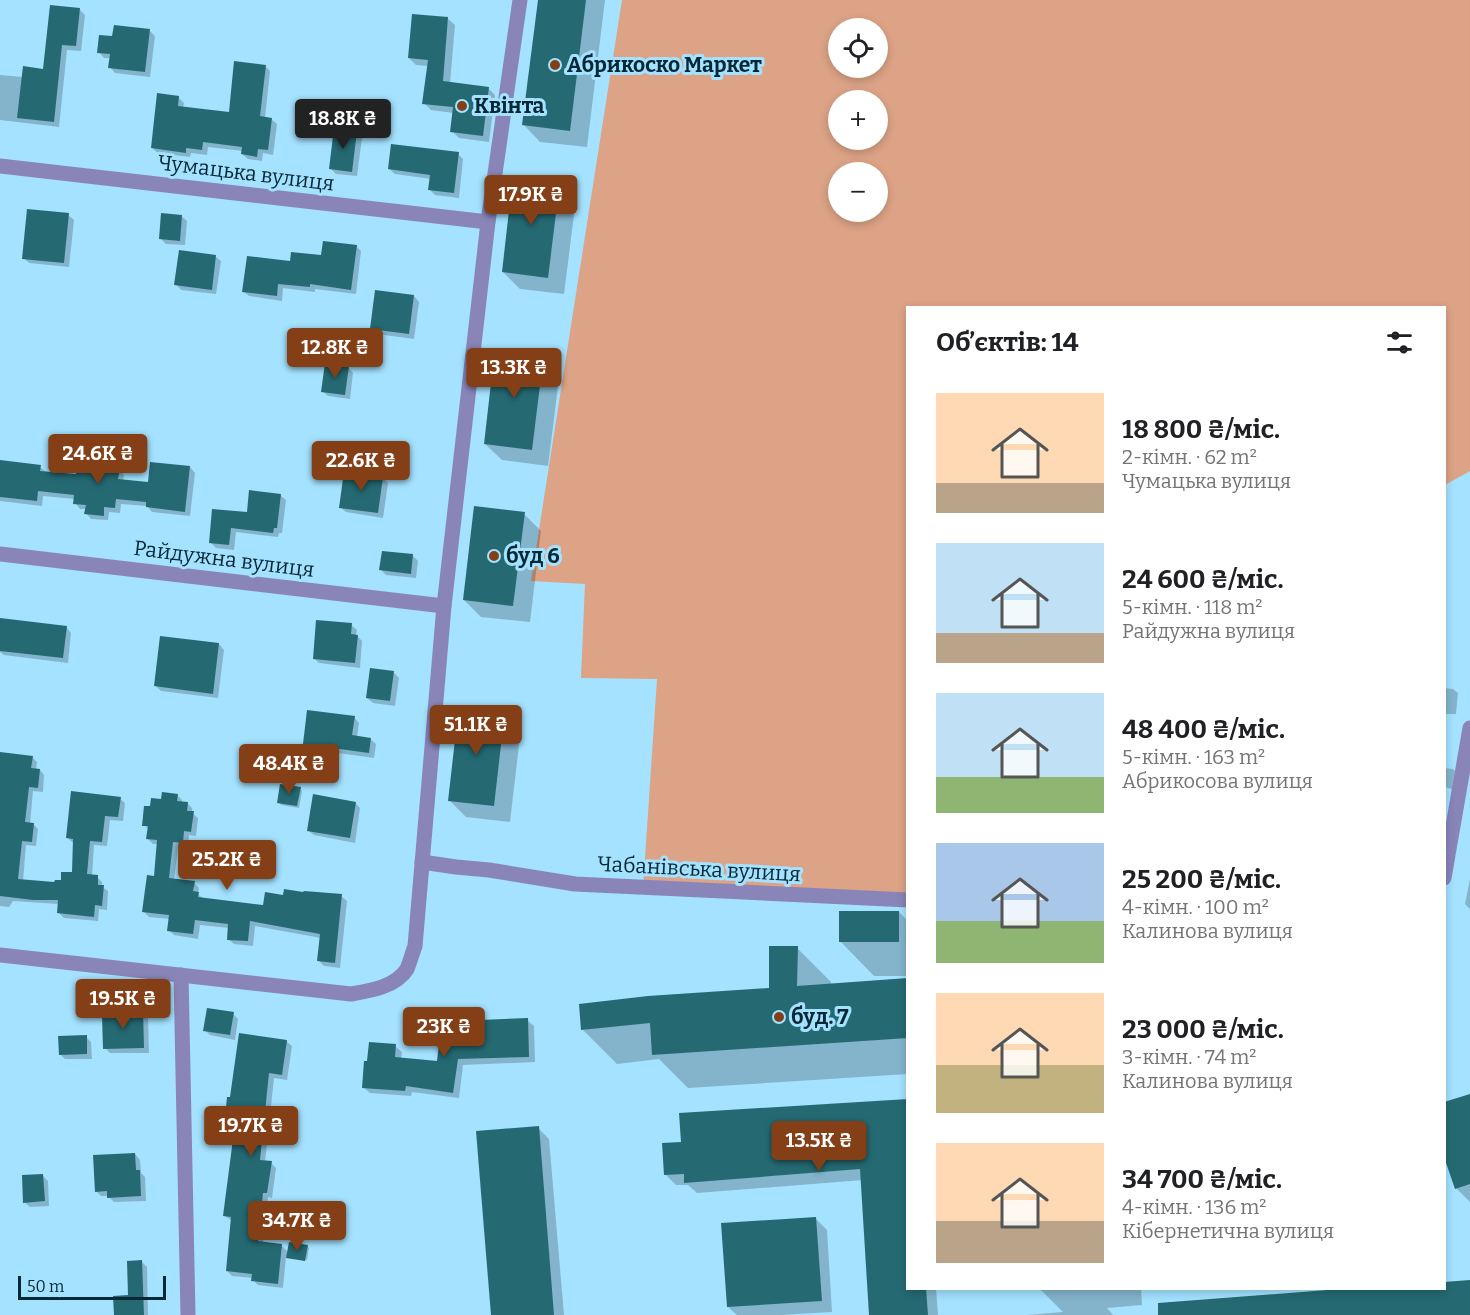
<!DOCTYPE html>
<html lang="uk">
<head>
<meta charset="utf-8">
<style>
  :root { --surface:#fff; --page:#f2f2f2; --text:#202124; --muted:#757577; --accent:#843f16 }
  body { margin:0; font-family:Bitter,serif; background:var(--page); color:var(--text); height:100vh; display:flex; flex-direction:column; font-size:22px; white-space:nowrap }
  * { box-sizing:border-box; margin:0 }
  p { font-size:20px; color:var(--muted) }
  .icon { flex:none; width:33px; height:33px; fill:none; stroke:currentColor; stroke-width:2; stroke-linecap:round; stroke-linejoin:round }
  .map { position:relative; flex:1; overflow:hidden }
  .side { position:absolute; left:906px; top:306px; width:540px; height:984px; display:flex; flex-direction:column; background:var(--surface); border-radius:0px; box-shadow:0 3px 9px #0003 }
  .side>* { flex:none }
  .fabs { position:absolute; left:828px; top:18px; display:grid; gap:12px }
  .fabs a { display:grid; place-items:center; width:60px; height:60px; border-radius:50%; background:var(--surface); box-shadow:0 3px 9px #0003; font-size:30px }
  .scale { position:absolute; left:18px; bottom:15px; width:148px; box-sizing:border-box; padding-left:6px; border:3px solid #042835; border-top:0; font-size:16px; line-height:21px; white-space:nowrap; color:#042835; -webkit-text-stroke:4px #a4e2ff; paint-order:stroke }
  .price { position:absolute; translate:-50% -51px; padding:0 14px; border-radius:6px; background:var(--accent); color:#fff; font-size:20px; line-height:39px; filter:drop-shadow(0 2px 3px #0008) }
  .price::after { content:''; position:absolute; left:50%; top:36px; width:18px; height:14px; margin-left:-9px; background:inherit; clip-path:polygon(0 0,100% 0,50% 100%) }
  .price.active { background:#222; color:#fff }
  ul { padding:0; list-style:none }
  li { display:flex; align-items:center; gap:18px; height:150px; padding:0 30px }
  li span { display:grid; place-items:center; flex:none; width:168px; height:120px; border-radius:0px; color:#555 }
  li>.icon { margin-inline-start:auto }
  span .icon { width:72px; height:72px; fill:#fffc; stroke-width:1 }
  li b { font-size:26px }
  h2 { display:flex; justify-content:space-between; align-items:center; height:72px; padding:0 30px; font-size:26px }
  .map>svg:first-child { display:block }
</style>
</head>
<body>
<div class="map">
<svg width="1470" height="1315" viewBox="0 0 1470 1315">
  <rect width="100%" height="100%" fill="#a4e2ff"/>
  <path fill="#dca386" fill-rule="evenodd" d="M622 0H1470V471L1445 485 1444 308H908L907 900 643 888 657 679 581 678 585 584 531 581ZM838 28H878V68H838ZM838 100H878V140H838ZM838 172H878V212H838Z"/>
  <g fill="#0003">
    <polygon points="539,0 605,0 587,147 540,142 524,125"/>
    <polygon points="80,10 85,15 81,51 67,50 59,127 0,120 0,75 23,77 44,70"/>
    <polygon points="447,18 455,25 450,83 488,88 495,95 489,142 459,138 452,131 454,113 431,110 424,103 428,66 416,65 409,58"/>
    <polygon points="149,30 155,36 150,77 115,73 110,67 111,58 104,58 99,52 114,38"/>
    <polygon points="265,66 270,71 265,118 271,119 277,124 273,155 263,153 262,161 248,159 242,154 243,151 208,147 207,155 191,153 190,157 158,153 152,148 178,97 184,103 183,108 230,114"/>
    <polygon points="356,132 362,138 357,176 336,174 330,168"/>
    <polygon points="458,154 463,159 459,198 435,195 430,190 431,179 395,174 389,169"/>
    <polygon points="559,182 576,199 564,294 520,289 503,272"/>
    <polygon points="68,215 74,220 69,267 29,263 24,258"/>
    <polygon points="181,216 187,221 185,245 166,244 160,238"/>
    <polygon points="356,246 361,251 356,294 315,289 315,292 283,288 282,301 249,296 243,291 291,263 323,257"/>
    <polygon points="215,256 221,261 216,294 181,290 176,284"/>
    <polygon points="414,296 419,302 414,339 377,334 372,329"/>
    <polygon points="543,355 560,371 548,466 502,460 485,444"/>
    <polygon points="348,367 353,373 350,399 328,396 322,391"/>
    <polygon points="109,461 114,467 114,469 119,470 124,475 123,481 150,483 190,467 195,473 190,516 152,512 147,506 121,504 120,513 109,512 108,520 91,519 86,513 87,509 80,509 75,503 75,499 43,496 42,506 0,501 0,462 40,467 46,472 78,476 91,466"/>
    <polygon points="383,478 388,483 383,518 346,512 340,507"/>
    <polygon points="280,495 286,500 282,533 279,533 278,537 236,532 234,550 216,548 210,542 248,514"/>
    <polygon points="524,514 541,531 530,622 481,617 464,600"/>
    <polygon points="412,555 418,561 416,578 386,575 381,570"/>
    <polygon points="351,625 357,630 356,635 362,641 360,668 319,663 314,658"/>
    <polygon points="66,627 71,633 68,663 4,655 0,652 0,635"/>
    <polygon points="219,644 224,650 218,698 161,691 156,686"/>
    <polygon points="393,672 399,678 395,706 373,703 367,698"/>
    <polygon points="1444,688 1453,689 1458,693 1456,714 1444,714"/>
    <polygon points="505,712 521,728 510,822 466,817 449,800"/>
    <polygon points="354,717 359,723 357,737 370,739 376,744 374,758 309,749 304,744"/>
    <polygon points="0,754 32,757 37,762 36,770 40,770 44,775 43,792 33,791 30,824 33,824 38,829 36,846 26,845 23,881 56,884 62,882 73,874 75,843 72,842 67,837 120,799 125,803 123,821 110,820 107,846 94,845 92,876 97,877 102,882 102,887 108,891 107,910 99,909 98,921 64,918 59,913 59,904 13,901 9,907 0,906"/>
    <polygon points="1444,768 1453,769 1455,771 1452,789 1444,787"/>
    <polygon points="300,789 302,791 299,808 281,805 279,802"/>
    <polygon points="177,795 182,800 182,803 187,803 192,808 192,813 198,818 196,836 189,835 188,848 178,847 174,880 194,883 199,888 198,894 203,899 264,907 284,897 341,896 347,901 340,968 324,966 319,961 321,938 255,926 253,946 234,944 228,939 229,928 200,925 198,939 174,935 169,930 170,919 149,917 144,912 155,878 158,844 153,844 148,839 149,830 144,825 151,808 162,800"/>
    <polygon points="355,803 360,808 355,843 314,835 308,830"/>
    <polygon points="1470,879 1470,909 1465,904"/>
    <polygon points="899,912 908,921 908,976 874,976 840,941"/>
    <polygon points="797,948 831,982 831,985 908,980 908,1074 688,1088 659,1059 617,1064 583,1030 770,989"/>
    <polygon points="143,1011 148,1017 149,1053 110,1053 105,1048"/>
    <polygon points="233,1014 238,1019 235,1040 210,1035 205,1030"/>
    <polygon points="527,1020 534,1026 535,1062 463,1065 459,1098 412,1092 411,1096 370,1093 363,1087 395,1046 402,1052 401,1059 438,1062 482,1045"/>
    <polygon points="86,1037 91,1042 92,1059 65,1059 60,1054"/>
    <polygon points="286,1041 292,1046 287,1080 274,1078 265,1162 271,1163 276,1168 272,1198 268,1197 263,1243 281,1245 288,1252 307,1246 309,1248 307,1260 288,1257 288,1258 286,1256 283,1288 258,1285 253,1280 253,1278 232,1276 227,1271 232,1221 225,1216 234,1143 229,1142 224,1137 231,1099"/>
    <polygon points="1470,1095 1470,1202 1456,1188"/>
    <polygon points="908,1100 908,1288 936,1288 938,1315 871,1315 863,1180 697,1193 688,1185 676,1185 665,1174 682,1143"/>
    <polygon points="538,1128 549,1139 564,1315 493,1315"/>
    <polygon points="135,1154 140,1160 141,1173 145,1177 146,1201 114,1202 108,1196 101,1196 96,1191"/>
    <polygon points="42,1175 48,1181 49,1206 30,1207 24,1202"/>
    <polygon points="816,1219 827,1230 832,1312 781,1315 737,1315 728,1307"/>
    <polygon points="142,1262 147,1267 148,1315 115,1315 130,1297"/>
    <polygon points="1039,1288 1141,1288 1142,1305 1107,1308 1113,1315 1028,1315 1063,1312"/>
  </g>
  <g fill="#256a73">
    <polygon points="538,0 586,0 570,131 522,125"/>
    <polygon points="50,5 80,8 76,46 62,45 54,122 17,118 23,66 43,69"/>
    <polygon points="412,14 448,17 443,81 489,87 483,136 450,132 453,107 422,104 428,60 408,58"/>
    <polygon points="114,25 150,29 145,72 108,68 110,54 97,53 99,35 112,36"/>
    <polygon points="234,61 266,65 260,116 272,118 268,150 258,149 257,157 241,154 242,147 203,142 202,150 186,148 186,153 151,148 157,93 179,96 178,106 229,112"/>
    <polygon points="334,128 357,131 352,172 329,169"/>
    <polygon points="391,144 459,152 454,193 428,190 430,175 388,169"/>
    <polygon points="513,175 560,181 548,278 502,272"/>
    <polygon points="27,209 69,213 64,263 22,259"/>
    <polygon points="161,213 182,215 180,241 159,239"/>
    <polygon points="323,241 357,245 351,290 310,284 310,287 278,284 277,296 242,292 247,256 290,261 291,252 321,255"/>
    <polygon points="179,250 216,255 212,290 174,285"/>
    <polygon points="375,290 414,295 409,334 370,329"/>
    <polygon points="495,348 544,353 532,450 484,444"/>
    <polygon points="325,363 349,366 345,395 321,392"/>
    <polygon points="91,458 110,460 109,467 120,468 118,479 148,482 150,462 190,466 185,512 146,507 146,502 116,499 115,508 104,507 104,516 84,514 86,505 73,504 74,495 38,491 37,501 0,497 0,460 41,465 40,471 76,474 78,463 90,465"/>
    <polygon points="344,471 383,477 378,513 339,508"/>
    <polygon points="249,490 281,494 277,528 274,528 273,533 231,528 229,545 209,543 212,509 247,512"/>
    <polygon points="474,506 525,512 513,606 463,600"/>
    <polygon points="382,551 413,554 411,574 379,570"/>
    <polygon points="0,618 67,626 63,658 0,651"/>
    <polygon points="316,620 352,623 351,634 358,635 355,663 313,659"/>
    <polygon points="160,636 219,643 213,694 154,686"/>
    <polygon points="370,668 394,671 390,701 366,698"/>
    <polygon points="459,705 505,710 494,806 448,801"/>
    <polygon points="307,710 355,716 352,735 371,738 369,753 303,744"/>
    <polygon points="0,752 33,756 31,768 40,769 38,788 29,787 25,822 34,823 32,842 22,841 18,879 54,882 55,880 61,880 61,872 72,872 73,839 66,838 71,791 121,797 118,817 105,816 102,842 90,841 87,874 98,875 98,885 104,885 102,906 95,905 94,917 57,913 58,900 33,900 0,896"/>
    <polygon points="280,784 301,787 297,806 277,803"/>
    <polygon points="162,792 178,794 177,801 188,802 187,811 194,811 191,832 184,831 183,843 173,842 169,878 195,881 193,891 199,892 198,897 263,905 265,892 283,895 284,889 303,892 304,891 342,894 335,963 317,961 320,934 250,921 248,941 227,940 228,924 195,920 193,934 167,931 169,915 142,912 147,875 154,876 157,840 146,839 148,826 142,826 144,806 150,806 151,798 161,799"/>
    <polygon points="313,794 356,802 350,838 307,831"/>
    <rect x="839" y="911" width="60" height="31"/>
    <polygon points="769,946 798,946 797,986 908,978 908,1038 652,1055 650,1023 581,1030 579,1004 648,996 769,988"/>
    <polygon points="207,1008 234,1012 230,1035 203,1031"/>
    <polygon points="112,1010 143,1010 144,1048 103,1049 102,1016 112,1015"/>
    <polygon points="528,1018 529,1057 458,1059 453,1093 406,1086 405,1091 362,1088 364,1061 367,1061 369,1042 396,1044 395,1057 437,1061 440,1036 481,1043 480,1020"/>
    <polygon points="239,1033 287,1040 282,1075 269,1073 260,1160 272,1161 267,1193 263,1193 258,1241 282,1244 278,1284 251,1281 252,1274 226,1271 231,1217 223,1216 233,1139 223,1138 227,1097 230,1097"/>
    <polygon points="87,1035 87,1054 59,1055 58,1036"/>
    <polygon points="1470,1094 1470,1184 1455,1189 1444,1157 1444,1102"/>
    <polygon points="908,1099 908,1288 926,1288 928,1315 869,1315 860,1169 684,1183 684,1174 664,1175 662,1143 681,1142 679,1113"/>
    <polygon points="539,1126 554,1315 491,1315 476,1131"/>
    <polygon points="135,1153 136,1170 140,1170 141,1196 107,1198 107,1191 95,1192 93,1155"/>
    <polygon points="43,1174 45,1201 23,1203 22,1175"/>
    <polygon points="816,1217 822,1301 727,1307 721,1223"/>
    <polygon points="289,1242 308,1245 305,1261 286,1258"/>
    <polygon points="142,1260 144,1315 114,1315 113,1296 128,1295 127,1261"/>
    <polygon points="1470,1280 1470,1315 1158,1315 1158,1303 1353,1288 1444,1288 1444,1282"/>
  </g>
  <g fill="none" stroke-linecap="round" stroke-linejoin="round">
    <g stroke="#8985b9" stroke-width="15">
      <polyline points="0,166 488,222"/>
      <polyline points="0,554 444,606"/>
      <polyline points="422,862 456,867 489,870 575,884 908,900"/>
      <polyline points="1444,878 1470,728"/>
      <path d="M0 955 351 994C369 991 396 987 407 969 410 962 412 954 415 946L444 606 488 222 520 0"/>
      <polyline points="181,975 188,1315"/>
    </g>
  </g>
  <g fill="#843f16" stroke="#a4e2ff" stroke-width="2">
    <circle cx="555" cy="65" r="6"/>
    <circle cx="462" cy="106" r="6"/>
    <circle cx="494" cy="556" r="6"/>
    <circle cx="779" cy="1017" r="6"/>
  </g>
  <g text-anchor="middle" dominant-baseline="central" stroke-width="6" stroke-linejoin="round" paint-order="stroke">
    <g font-size="21" font-weight="bold" fill="#042835" stroke="#a4e2ff" text-anchor="start">
      <text x="567" y="65">Абрикоско Маркет</text>
      <text x="474" y="106">Квінта</text>
      <text x="506" y="556">буд 6</text>
      <text x="791" y="1017">буд. 7</text>
    </g>
    <g font-size="21" fill="#042835" stroke="#a4e2ff">
      <text transform="translate(246 173) rotate(7)">Чумацька вулиця</text>
      <text transform="translate(224 559) rotate(7)">Райдужна вулиця</text>
      <text transform="translate(699 869) rotate(3)">Чабанівська вулиця</text>
    </g>
  </g>
</svg>
<div class="fabs">
<a><svg class="icon" aria-label="locate" viewBox="0 0 24 24"><circle cx="12" cy="12" r="6"/><path d="M12 2v4M12 18v4M2 12h4M18 12h4"/></svg></a>
<a>+</a>
<a>−</a>
</div>
<div class="scale">50 m</div>
<b class="price active" style="left:343px;top:150px">18.8K ₴</b>
<b class="price" style="left:531px;top:226px">17.9K ₴</b>
<b class="price" style="left:335px;top:379px">12.8K ₴</b>
<b class="price" style="left:514px;top:399px">13.3K ₴</b>
<b class="price" style="left:98px;top:485px">24.6K ₴</b>
<b class="price" style="left:361px;top:492px">22.6K ₴</b>
<b class="price" style="left:476px;top:756px">51.1K ₴</b>
<b class="price" style="left:289px;top:795px">48.4K ₴</b>
<b class="price" style="left:227px;top:891px">25.2K ₴</b>
<b class="price" style="left:123px;top:1030px">19.5K ₴</b>
<b class="price" style="left:444px;top:1058px">23K ₴</b>
<b class="price" style="left:251px;top:1157px">19.7K ₴</b>
<b class="price" style="left:819px;top:1172px">13.5K ₴</b>
<b class="price" style="left:297px;top:1252px">34.7K ₴</b>
<section class="side">
<h2>Об’єктів: 14<svg class="icon" aria-label="filters" viewBox="0 0 24 24"><path d="M4 7h16M4 17h16"/><circle cx="9" cy="7" r="2"/><circle cx="15" cy="17" r="2"/></svg></h2>
<ul>
<li><span style="background:linear-gradient(#ffd9b3 75%,#b9a48a 0)"><svg class="icon" aria-label="home" viewBox="0 0 24 24"><path d="M3 11l9-7 9 7M6 9v11h12V9"/></svg></span><div><b>18 800 ₴/міс.</b><p>2-кімн. · 62 m²</p><p>Чумацька вулиця</p></div></li>
<li><span style="background:linear-gradient(#bfe0f5 75%,#b9a48a 0)"><svg class="icon" aria-label="home" viewBox="0 0 24 24"><path d="M3 11l9-7 9 7M6 9v11h12V9"/></svg></span><div><b>24 600 ₴/міс.</b><p>5-кімн. · 118 m²</p><p>Райдужна вулиця</p></div></li>
<li><span style="background:linear-gradient(#bfe0f5 70%,#8fb573 0)"><svg class="icon" aria-label="home" viewBox="0 0 24 24"><path d="M3 11l9-7 9 7M6 9v11h12V9"/></svg></span><div><b>48 400 ₴/міс.</b><p>5-кімн. · 163 m²</p><p>Абрикосова вулиця</p></div></li>
<li><span style="background:linear-gradient(#a9c7e8 65%,#8fb573 0)"><svg class="icon" aria-label="home" viewBox="0 0 24 24"><path d="M3 11l9-7 9 7M6 9v11h12V9"/></svg></span><div><b>25 200 ₴/міс.</b><p>4-кімн. · 100 m²</p><p>Калинова вулиця</p></div></li>
<li><span style="background:linear-gradient(#ffd9b3 60%,#c2b280 0)"><svg class="icon" aria-label="home" viewBox="0 0 24 24"><path d="M3 11l9-7 9 7M6 9v11h12V9"/></svg></span><div><b>23 000 ₴/міс.</b><p>3-кімн. · 74 m²</p><p>Калинова вулиця</p></div></li>
<li><span style="background:linear-gradient(#ffd9b3 65%,#b9a48a 0)"><svg class="icon" aria-label="home" viewBox="0 0 24 24"><path d="M3 11l9-7 9 7M6 9v11h12V9"/></svg></span><div><b>34 700 ₴/міс.</b><p>4-кімн. · 136 m²</p><p>Кібернетична вулиця</p></div></li>
</ul>
</section>
</div>
</body>
</html>
